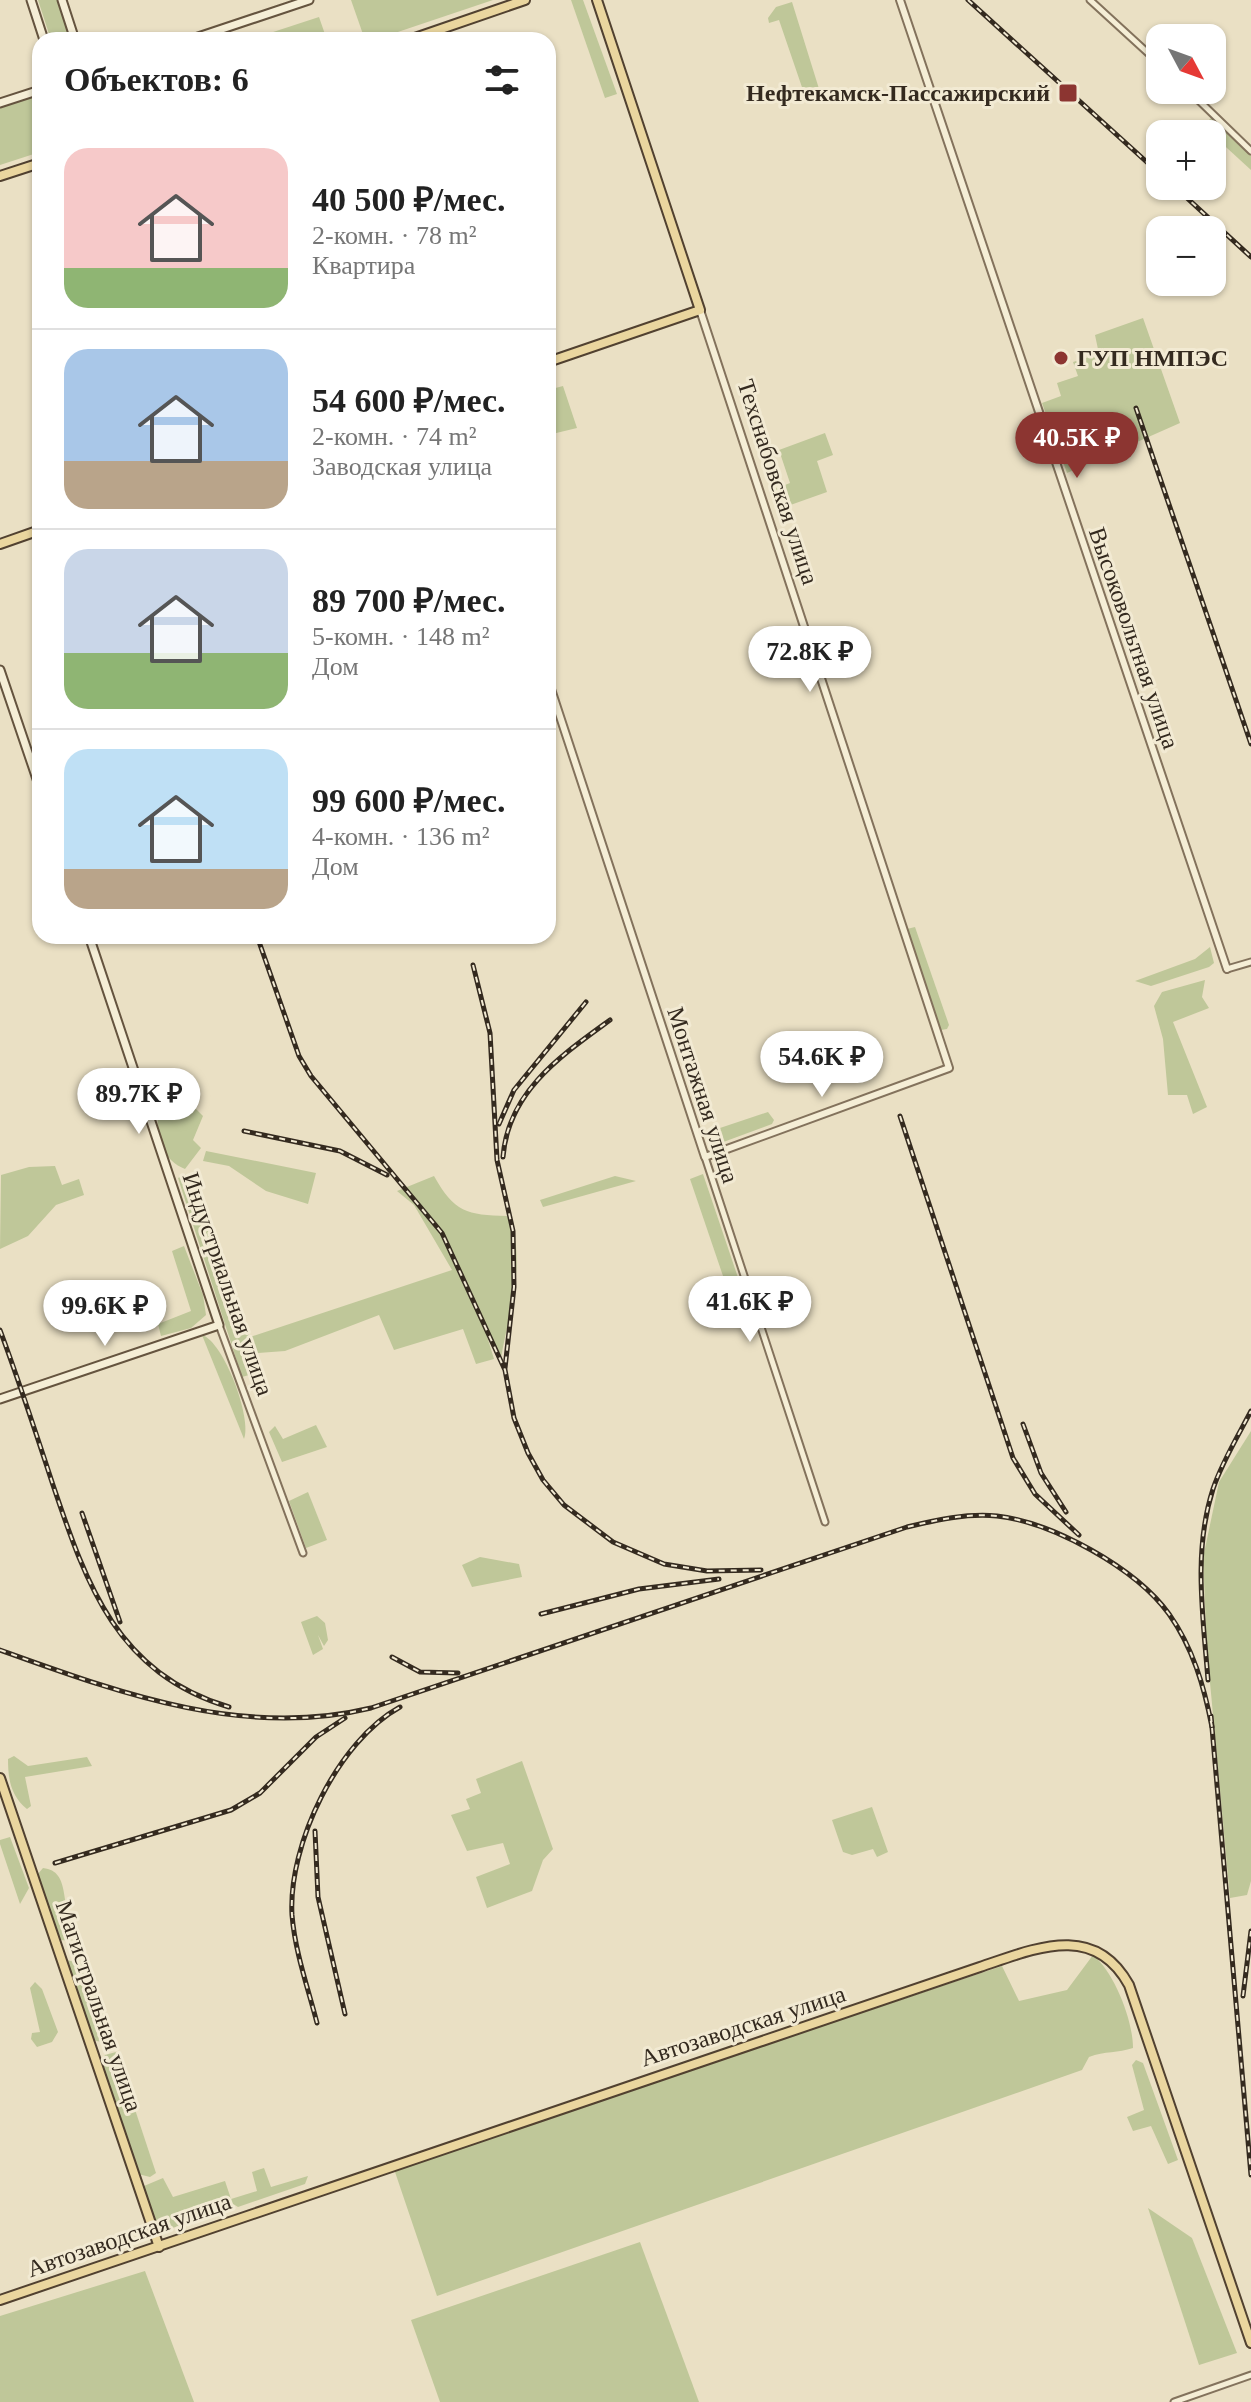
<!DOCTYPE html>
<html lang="ru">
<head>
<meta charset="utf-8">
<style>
  :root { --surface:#fff; --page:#f2f2f2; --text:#222; --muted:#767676; --line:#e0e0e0; --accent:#8c3531 }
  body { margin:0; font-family:Georgia,serif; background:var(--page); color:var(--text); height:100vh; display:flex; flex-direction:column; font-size:30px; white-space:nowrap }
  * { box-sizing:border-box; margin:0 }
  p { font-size:26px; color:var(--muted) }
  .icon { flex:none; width:44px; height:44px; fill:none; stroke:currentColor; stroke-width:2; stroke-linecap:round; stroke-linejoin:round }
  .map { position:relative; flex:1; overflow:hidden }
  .details { position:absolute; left:32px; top:32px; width:524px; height:912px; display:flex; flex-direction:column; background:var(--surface); border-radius:24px; box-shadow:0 2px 6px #0004 }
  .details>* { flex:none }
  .needle { width:52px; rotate:131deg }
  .buttons { position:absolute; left:1146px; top:24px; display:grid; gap:16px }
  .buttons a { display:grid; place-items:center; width:80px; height:80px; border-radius:16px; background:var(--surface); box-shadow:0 2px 6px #0004; font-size:40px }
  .price { position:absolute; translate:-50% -68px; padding:0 18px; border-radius:28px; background:#fff; color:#222; font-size:26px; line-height:52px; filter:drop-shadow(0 2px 4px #0008) }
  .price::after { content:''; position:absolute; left:50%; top:48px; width:24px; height:18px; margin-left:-12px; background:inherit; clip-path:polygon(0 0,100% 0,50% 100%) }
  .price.active { background:var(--accent); color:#fff }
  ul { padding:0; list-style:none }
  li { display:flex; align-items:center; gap:24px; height:200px; padding:0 32px }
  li+li { border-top:2px solid var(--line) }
  li span { display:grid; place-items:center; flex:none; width:224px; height:160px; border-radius:24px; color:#555 }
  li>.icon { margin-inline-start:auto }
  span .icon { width:96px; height:96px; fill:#fffc; stroke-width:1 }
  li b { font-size:34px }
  h2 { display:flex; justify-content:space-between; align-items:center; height:96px; padding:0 32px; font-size:34px }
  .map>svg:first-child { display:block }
</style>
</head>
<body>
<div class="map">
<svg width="1251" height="2402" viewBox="0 0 1251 2402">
  <rect width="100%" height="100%" fill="#eae0c4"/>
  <g fill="#bfc799">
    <polygon points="38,0 58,0 71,40 51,40"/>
    <polygon points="351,0 493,0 374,40 365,40"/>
    <polygon points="571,0 583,0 617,94 605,98"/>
    <polygon points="792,2 820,92 805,96 779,20 769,23 768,18 776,7"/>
    <polygon points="319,17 327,40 249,40"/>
    <polygon points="40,93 40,152 0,165 0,107"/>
    <polygon points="1212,117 1251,153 1251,170 1203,126"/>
    <polygon points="1143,318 1180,423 1067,473 1042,403 1061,396 1057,383 1078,376 1073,362 1099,354 1095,335"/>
    <polygon points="563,386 577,428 548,435 548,390"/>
    <polygon points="825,433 833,455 817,461 827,492 782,508 775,489 790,483 779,450"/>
    <polygon points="915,927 949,1025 947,1029 941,1030 907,929"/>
    <polygon points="1210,947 1214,963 1209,967 1151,986 1135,981 1195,959"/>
    <polygon points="1205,980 1202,997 1209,1008 1173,1022 1207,1107 1193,1114 1187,1095 1168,1095 1163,1039 1154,1006 1162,992"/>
    <path d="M192 1105 203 1116 193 1140 201 1148 185 1169C165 1161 155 1140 158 1119Z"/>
    <polygon points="768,1112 774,1120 772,1124 718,1144 711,1131"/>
    <polygon points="206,1151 316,1173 308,1204 266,1191 229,1166 203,1161"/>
    <polygon points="55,1166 62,1185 79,1179 84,1195 56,1205 28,1236 0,1249 1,1175 29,1167"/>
    <path d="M186 1174 196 1180 240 1319 250 1337 452 1270 414 1205 397 1191 434 1176C454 1212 467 1215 507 1216 529 1257 508 1315 501 1358L486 1333 494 1359 476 1364 463 1329 394 1350 379 1315 285 1351 258 1353 256 1373 242 1377 178 1178Z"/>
    <polygon points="703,1174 752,1319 739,1323 690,1179"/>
    <polygon points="615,1176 636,1181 543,1207 540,1200"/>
    <polygon points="184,1246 203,1295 206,1315 191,1328 161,1336 158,1324 191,1311 172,1251"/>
    <path d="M202 1335C224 1342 252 1418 244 1439Z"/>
    <polygon points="316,1425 327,1447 282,1462 269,1432 275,1426 283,1439"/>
    <polygon points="1251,1431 1251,1881 1247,1895 1230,1898 1207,1650 1203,1558 1219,1482"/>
    <polygon points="308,1492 327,1540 306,1548 289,1501"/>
    <polygon points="480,1557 519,1564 522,1577 472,1587 462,1565"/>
    <polygon points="317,1616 325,1623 328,1640 324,1646 318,1635 323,1649 313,1655 301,1622"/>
    <path d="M14 1756 28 1766 87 1757 92 1766 25 1777 31 1806 27 1809C11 1796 8 1780 8 1759Z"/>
    <polygon points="522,1761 553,1849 543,1860 532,1891 487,1908 476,1877 510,1864 503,1843 467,1851 451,1815 470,1809 466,1799 481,1793 476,1779"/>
    <polygon points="872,1807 888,1852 877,1857 873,1849 852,1855 843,1852 832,1820"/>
    <polygon points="10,1837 29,1888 20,1904 0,1844 0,1840"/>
    <path d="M43 1868C72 1871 59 1907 74 1926L71 1941 61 1940 52 1924 37 1875Z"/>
    <path d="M1093 1955C1114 1972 1133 2020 1133 2048 1118 2053 1105 2051 1089 2057L1082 2070 437 2296 394 2169 1002 1966 1019 2001 1067 1990Z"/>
    <polygon points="67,1960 89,1966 110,2038 101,2042 93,2040"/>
    <polygon points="35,1982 42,1989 58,2032 52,2042 37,2047 31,2039 32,2033 40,2032 30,1988"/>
    <polygon points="116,2052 156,2173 150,2177 138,2174 102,2062 105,2055"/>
    <polygon points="1136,2060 1143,2063 1178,2160 1168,2164 1151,2126 1133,2131 1127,2117 1144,2110 1132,2065"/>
    <polygon points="264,2168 271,2187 308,2176 305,2184 238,2207 230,2202 201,2212 198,2220 169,2229 155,2222 144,2186 163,2178 173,2197 225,2181 231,2199 257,2191 252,2172"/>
    <polygon points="1148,2208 1192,2238 1237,2353 1199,2365"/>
    <polygon points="640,2242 699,2402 440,2402 411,2320"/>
    <polygon points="145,2271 194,2402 0,2402 0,2316"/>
  </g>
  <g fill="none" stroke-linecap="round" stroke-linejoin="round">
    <defs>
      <g id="minor">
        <polyline points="1090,0 1160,64"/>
        <polyline points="1188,90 1251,151"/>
        <polyline points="1227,969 1251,962"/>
        <polyline points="705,1157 825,1522"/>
        <polyline points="219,1325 303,1553"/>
        <polyline points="1174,2402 1251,2375"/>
      </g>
      <g id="tertiary">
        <polyline points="900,0 1227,969"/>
        <polyline points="548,680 705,1157 949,1068 700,310"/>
      </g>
      <g id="secondary">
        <polyline points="31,0 44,40"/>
        <polyline points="62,0 75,40"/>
        <polyline points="189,40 309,0"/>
        <polyline points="0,103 40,90"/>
        <polyline points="0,670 40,788"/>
        <polyline points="0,1399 219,1325 89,936"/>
      </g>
      <g id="primary">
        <polyline points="409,40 525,0"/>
        <polyline points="0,176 40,163"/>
        <polyline points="548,362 700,310 597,0"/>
        <polyline points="0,544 40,530"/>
        <polyline points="0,1778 159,2247"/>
        <path d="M0 2300 980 1967C1034 1949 1094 1921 1129 1985L1251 2343"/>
      </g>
    </defs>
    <use href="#minor" stroke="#83725c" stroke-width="9"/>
    <use href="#tertiary" stroke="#83725c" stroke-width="10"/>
    <use href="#secondary" stroke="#65543f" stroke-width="11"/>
    <use href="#primary" stroke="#514130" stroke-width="12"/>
    <use href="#minor" stroke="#f5eed6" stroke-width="5"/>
    <use href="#tertiary" stroke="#f5eed6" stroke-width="6"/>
    <use href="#secondary" stroke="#f5eed6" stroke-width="7"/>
    <use href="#primary" stroke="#ead69f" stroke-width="8"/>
    <defs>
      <g id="rail">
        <polyline points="968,0 1160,174"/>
        <polyline points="1174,186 1251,257"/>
        <polyline points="1136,408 1251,744"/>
        <polyline points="257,936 299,1056 311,1076 442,1233 505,1370 514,1418 528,1453 543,1480 564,1505 613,1542 664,1564 707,1571 761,1570"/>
        <polyline points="473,965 490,1033 497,1160 513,1231 514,1287 505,1368"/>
        <polyline points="900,1116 1013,1458 1035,1494 1079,1535"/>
        <polyline points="499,1124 514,1090 586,1002"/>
        <polyline points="244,1131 340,1151 387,1175"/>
        <path d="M503 1157C508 1091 562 1055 610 1020"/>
        <path d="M0 1330C19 1381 36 1433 53 1485 87 1586 117 1673 229 1707"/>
        <polyline points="1023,1424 1041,1473 1066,1512"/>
        <polyline points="82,1513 120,1622"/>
        <polyline points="541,1614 639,1589 719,1579"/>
        <path d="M0 1650C120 1693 243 1739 371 1708L907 1527C936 1520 967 1513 997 1516 1052 1522 1136 1568 1169 1614 1193 1648 1204 1686 1212 1727"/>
        <polyline points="392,1657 420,1672 458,1673"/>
        <path d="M1208 1680C1203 1616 1193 1551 1213 1489 1222 1462 1238 1436 1251 1411"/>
        <polyline points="1211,1716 1251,2175"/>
        <polyline points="315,1831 318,1897 345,2014"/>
        <polyline points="55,1863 231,1810 260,1793 316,1737 345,1718"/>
        <polyline points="1243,1996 1251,1931"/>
        <path d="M317 2023C308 1988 295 1952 292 1915 288 1844 338 1741 400 1707"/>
      </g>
    </defs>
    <use href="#rail" stroke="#342a1f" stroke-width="5"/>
    <use href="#rail" stroke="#f2ead3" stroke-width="2" stroke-dasharray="6" stroke-linecap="butt"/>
  </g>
  <g fill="#8c3531" stroke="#f2ead3" stroke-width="3">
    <rect x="1058" y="83" width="20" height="20" rx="4"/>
    <circle cx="1061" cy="358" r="8"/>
  </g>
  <g text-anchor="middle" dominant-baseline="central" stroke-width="6" stroke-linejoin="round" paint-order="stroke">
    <g font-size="24" font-weight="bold" fill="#342a1f" stroke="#f2ead3" text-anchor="end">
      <text x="1050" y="93">Нефтекамск-Пассажирский</text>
      <text x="1077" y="358" text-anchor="start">ГУП НМПЭС</text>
    </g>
    <g font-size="24" fill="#342a1f" stroke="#f2ead3">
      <text transform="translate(778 482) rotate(72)">Техснабовская улица</text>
      <text transform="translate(1134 638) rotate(71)">Высоковольтная улица</text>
      <text transform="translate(703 1095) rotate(72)">Монтажная улица</text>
      <text transform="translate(228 1284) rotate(71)">Индустриальная улица</text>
      <text transform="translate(99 2006) rotate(71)">Магистральная улица</text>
      <text transform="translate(743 2026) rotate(-18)">Автозаводская улица</text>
      <text transform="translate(129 2235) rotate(-19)">Автозаводская улица</text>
    </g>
  </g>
</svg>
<div class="buttons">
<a><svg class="needle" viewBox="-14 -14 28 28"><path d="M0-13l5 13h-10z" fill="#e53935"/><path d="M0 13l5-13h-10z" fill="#767676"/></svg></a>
<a>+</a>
<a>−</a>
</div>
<b class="price active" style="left:1077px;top:480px">40.5K ₽</b>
<b class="price" style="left:810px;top:694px">72.8K ₽</b>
<b class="price" style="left:822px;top:1099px">54.6K ₽</b>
<b class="price" style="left:139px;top:1136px">89.7K ₽</b>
<b class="price" style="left:750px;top:1344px">41.6K ₽</b>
<b class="price" style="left:105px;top:1348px">99.6K ₽</b>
<section class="details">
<h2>Объектов: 6<svg class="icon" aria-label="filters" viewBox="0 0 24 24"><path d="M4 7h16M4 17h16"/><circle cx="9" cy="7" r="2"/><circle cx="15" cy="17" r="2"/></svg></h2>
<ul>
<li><span style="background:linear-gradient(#f6c9c9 75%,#8fb573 0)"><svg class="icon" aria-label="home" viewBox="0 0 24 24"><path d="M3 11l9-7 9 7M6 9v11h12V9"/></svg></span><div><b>40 500 ₽/мес.</b><p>2-комн. · 78 m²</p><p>Квартира</p></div></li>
<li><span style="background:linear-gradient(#a9c7e8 70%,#b9a48a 0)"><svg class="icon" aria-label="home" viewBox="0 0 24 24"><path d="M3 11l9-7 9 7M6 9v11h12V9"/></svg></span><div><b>54 600 ₽/мес.</b><p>2-комн. · 74 m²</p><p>Заводская улица</p></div></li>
<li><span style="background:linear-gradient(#c9d6e8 65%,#8fb573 0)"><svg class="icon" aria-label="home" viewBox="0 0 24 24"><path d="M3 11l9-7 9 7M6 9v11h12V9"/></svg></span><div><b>89 700 ₽/мес.</b><p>5-комн. · 148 m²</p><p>Дом</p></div></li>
<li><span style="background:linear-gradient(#bfe0f5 75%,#b9a48a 0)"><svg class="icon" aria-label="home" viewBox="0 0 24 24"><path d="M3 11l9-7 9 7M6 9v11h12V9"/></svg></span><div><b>99 600 ₽/мес.</b><p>4-комн. · 136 m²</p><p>Дом</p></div></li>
</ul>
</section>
</div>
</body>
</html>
